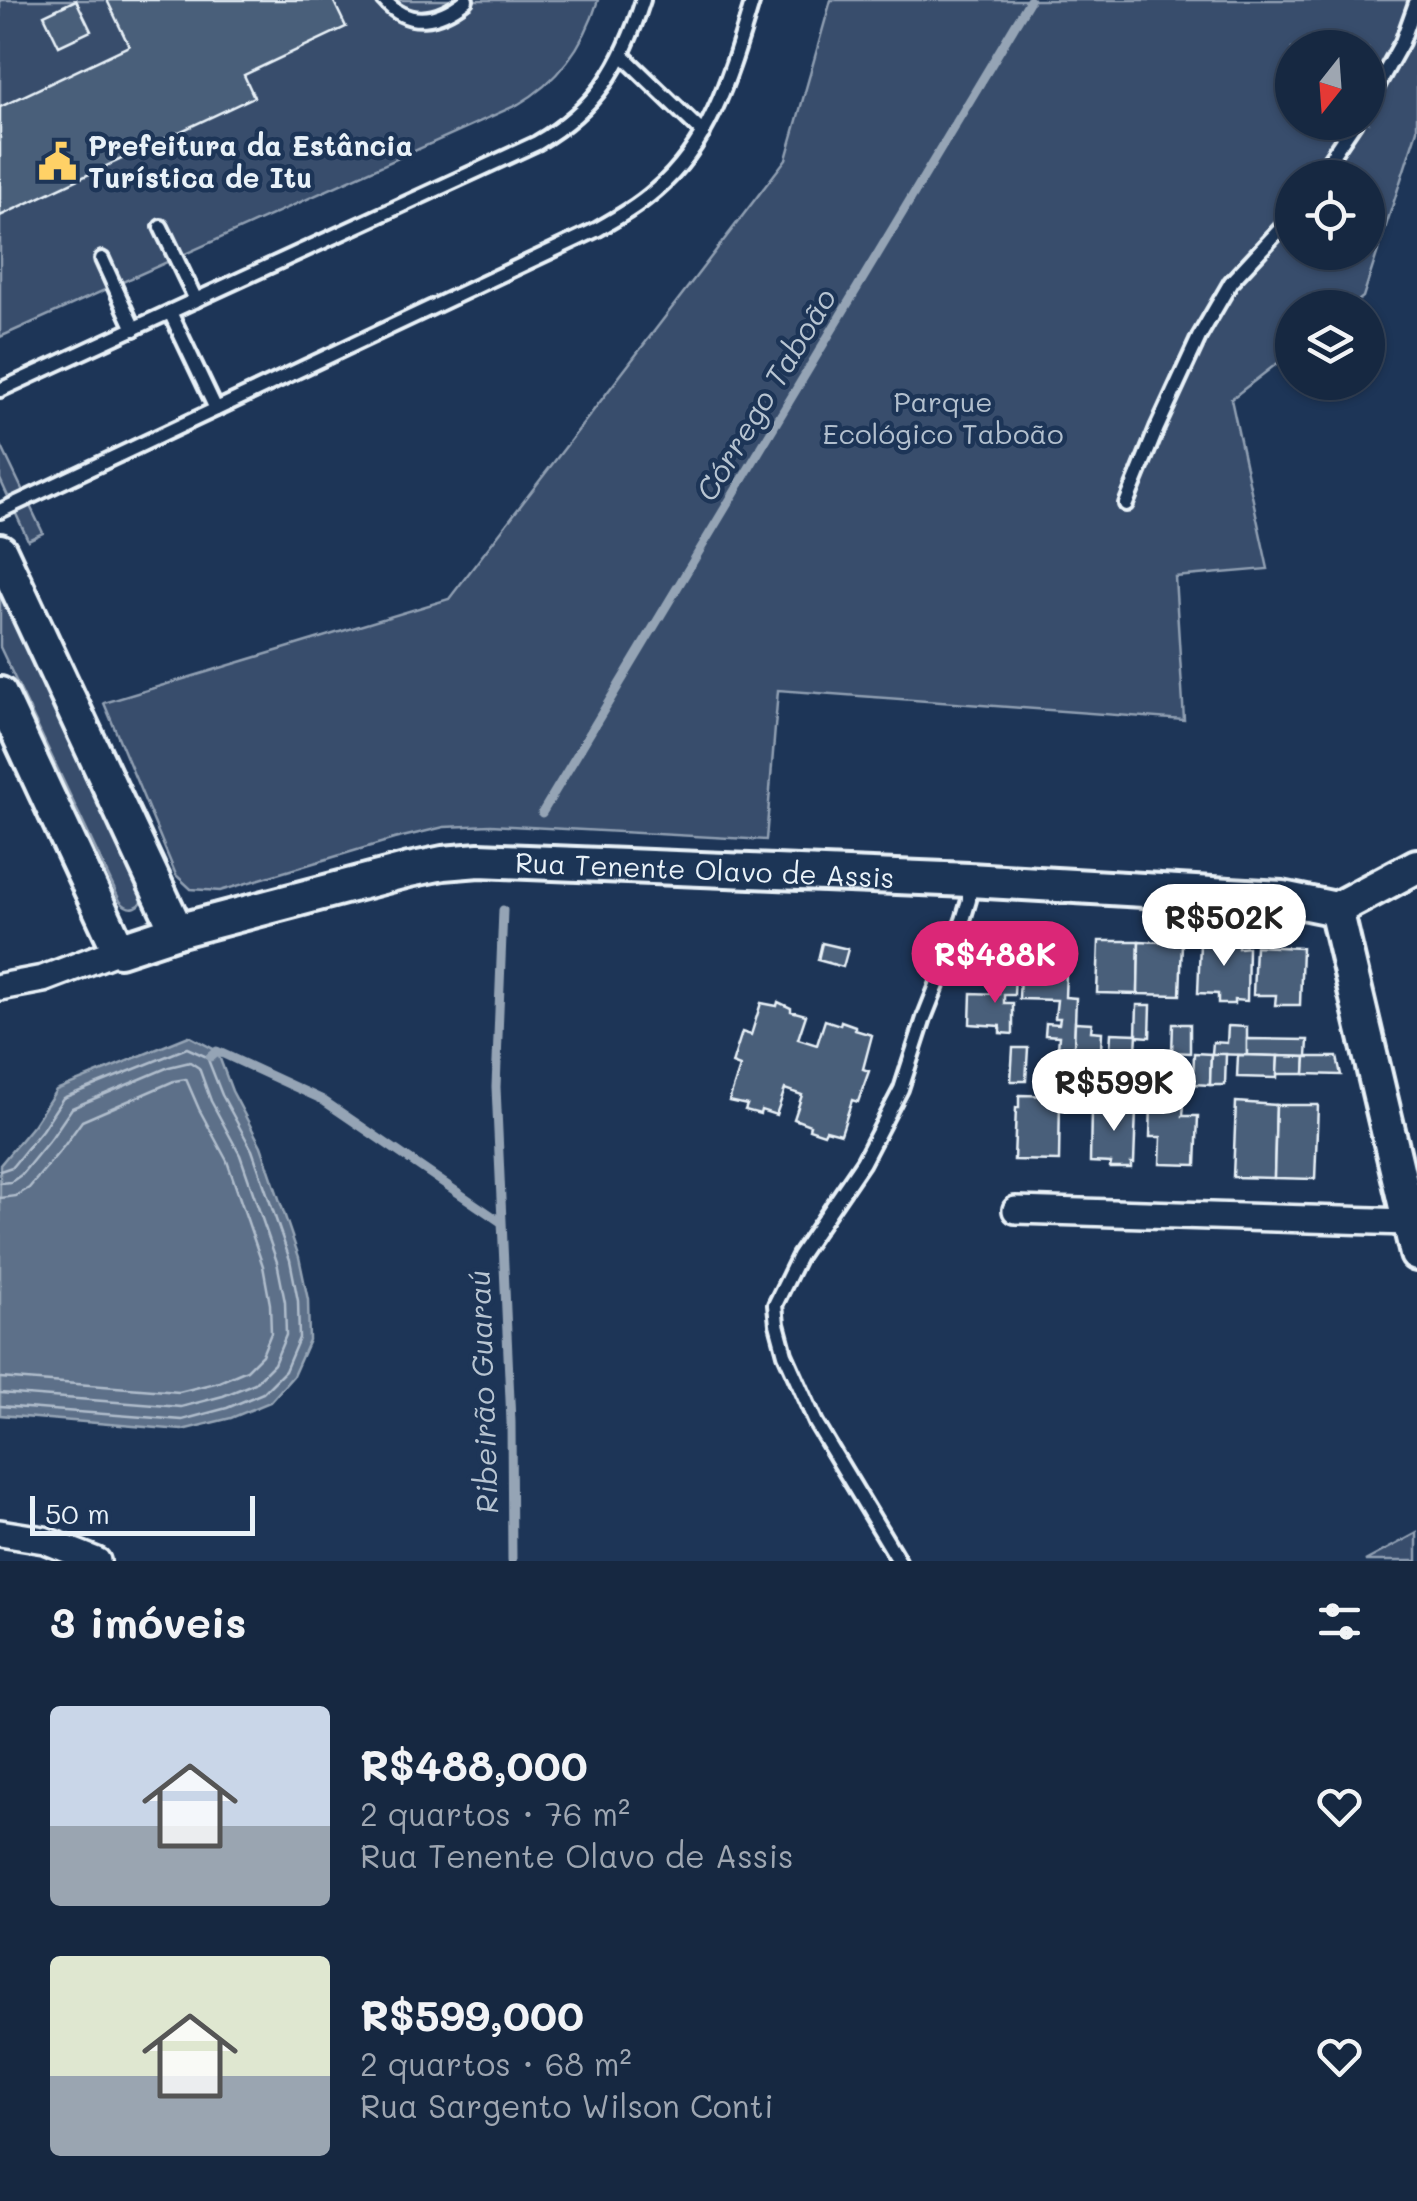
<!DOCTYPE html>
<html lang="pt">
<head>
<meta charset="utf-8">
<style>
  :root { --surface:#162841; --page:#1f3048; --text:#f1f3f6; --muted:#9ea6b1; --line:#35445a; --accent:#db2777 }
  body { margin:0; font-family:Mali,sans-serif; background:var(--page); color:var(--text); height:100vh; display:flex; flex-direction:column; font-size:38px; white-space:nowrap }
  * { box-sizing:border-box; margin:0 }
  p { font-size:32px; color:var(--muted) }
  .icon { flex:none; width:55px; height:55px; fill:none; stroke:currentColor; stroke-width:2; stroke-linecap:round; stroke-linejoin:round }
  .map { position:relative; height:1561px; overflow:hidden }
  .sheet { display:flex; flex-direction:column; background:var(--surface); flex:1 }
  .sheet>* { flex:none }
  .needle { width:65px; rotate:197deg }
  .tools { position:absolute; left:1275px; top:30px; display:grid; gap:20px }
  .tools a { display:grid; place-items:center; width:110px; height:110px; border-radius:50%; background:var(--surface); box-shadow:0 2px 8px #0004,0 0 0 2px var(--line); font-size:50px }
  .scale { position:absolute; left:30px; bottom:25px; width:225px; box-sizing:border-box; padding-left:10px; border:5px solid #e8f1f8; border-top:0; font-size:28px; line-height:35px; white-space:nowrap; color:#e8f1f8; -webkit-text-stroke:8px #1d3557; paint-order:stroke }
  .price { position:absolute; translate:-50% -85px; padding:0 22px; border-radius:35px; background:#fff; color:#222; font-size:32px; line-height:65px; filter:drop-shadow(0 2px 5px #0008) }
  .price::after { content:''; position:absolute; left:50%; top:60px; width:30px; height:22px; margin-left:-15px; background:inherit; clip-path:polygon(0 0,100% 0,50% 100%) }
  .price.on { background:var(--accent); color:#fff }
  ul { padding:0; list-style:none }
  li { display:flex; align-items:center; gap:30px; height:250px; padding:0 50px }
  li span { display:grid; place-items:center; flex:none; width:280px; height:200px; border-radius:10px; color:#555 }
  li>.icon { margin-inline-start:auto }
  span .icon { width:120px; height:120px; fill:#fffc; stroke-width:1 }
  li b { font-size:42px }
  h2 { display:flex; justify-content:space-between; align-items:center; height:120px; padding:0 50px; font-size:42px }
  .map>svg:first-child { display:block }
</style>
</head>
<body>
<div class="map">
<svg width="1417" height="1561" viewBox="0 0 1417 1561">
  <rect width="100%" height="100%" fill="#1d3557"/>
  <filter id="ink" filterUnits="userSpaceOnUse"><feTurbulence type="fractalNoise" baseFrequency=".01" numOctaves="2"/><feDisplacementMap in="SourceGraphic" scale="20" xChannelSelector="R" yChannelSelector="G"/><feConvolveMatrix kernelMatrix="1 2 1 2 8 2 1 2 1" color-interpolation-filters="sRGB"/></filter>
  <g filter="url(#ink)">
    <g fill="#374d6c" stroke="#909fb2" stroke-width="2.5" fill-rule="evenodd">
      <path d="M0 0H598C584 46 559 81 517 105L0 337Z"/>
      <path d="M831 0H1417V130L1363 297 1350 307 1292 308V352L1231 399 1268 569 1175 577 1184 720 778 690 766 840 491 825 444 827 394 839 220 891 191 889 176 875 104 703 449 599 786 159ZM1292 48H1368V122H1292ZM1292 178H1368V252H1292Z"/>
      <polygon points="0,443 43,533 28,540 0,479"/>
      <path d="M0 586 144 892C144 908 130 913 120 901L0 647Z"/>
      <polygon points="1417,1533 1417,1561 1365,1561"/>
    </g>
    <polygon fill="#5d7089" stroke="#95a4b5" stroke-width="2.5" points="189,1036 217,1051 232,1091 261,1146 299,1257 308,1300 309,1340 293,1376 270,1402 231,1418 182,1430 0,1415 0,1165 34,1124 56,1090"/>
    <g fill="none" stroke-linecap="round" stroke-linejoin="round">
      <g stroke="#b0bdcc" stroke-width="2.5">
        <polyline points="0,1171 12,1167 42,1130 63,1098 187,1048 207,1057 222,1095 252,1150 290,1260 298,1301 299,1338 285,1371 263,1393 227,1408 182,1420 0,1406"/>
        <polyline points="0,1183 11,1182 21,1175 52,1137 72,1108 169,1067 190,1062 199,1068 211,1101 240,1155 277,1262 285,1302 286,1335 274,1364 255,1383 223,1396 181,1407 0,1393"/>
        <polyline points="0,1198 16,1196 29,1188 64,1146 82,1121 174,1081 186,1079 199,1109 227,1161 263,1266 270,1304 271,1333 262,1355 247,1370 219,1382 179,1392 0,1378"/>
      </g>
      <g stroke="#95a4b5" stroke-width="9">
        <polyline points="542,813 1030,0"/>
        <polyline points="503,910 496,1087 511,1422 512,1561"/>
        <polyline points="210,1057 217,1051 321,1099 501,1222"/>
      </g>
    </g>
    <g fill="#495e7a" stroke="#e8f1f8" stroke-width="2.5">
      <polygon points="76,0 91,31 59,46 44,15"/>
      <polygon points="107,0 333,0 346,27 244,75 254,97 0,216 0,107 129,46"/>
      <polygon points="1214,933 1234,934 1234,943 1238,943 1238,948 1248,947 1247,1001 1234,1000 1234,1004 1218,1004 1218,994 1198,993 1200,943 1214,944"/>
      <polygon points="1099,941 1139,941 1138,994 1097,993"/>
      <polygon points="1139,941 1182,943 1180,995 1138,994"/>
      <polygon points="822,943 848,949 843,967 818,960"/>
      <polygon points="1021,945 1067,947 1065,997 1076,998 1074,1049 1058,1049 1059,1036 1045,1035 1046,1023 1059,1024 1060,1018 1055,1018 1057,1000 1019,999"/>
      <polygon points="1255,946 1302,948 1300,1005 1275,1005 1276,995 1253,995"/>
      <polygon points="1000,972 1015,972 1014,995 1004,995 1004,1003 1013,1003 1013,1034 1000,1033 1000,1026 970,1024 971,993 999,994"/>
      <polygon points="778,1002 791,1008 791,1011 806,1015 798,1039 817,1045 825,1020 840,1025 841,1021 855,1026 855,1030 872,1035 863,1069 869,1071 858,1102 852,1100 841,1134 826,1130 824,1134 809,1129 810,1125 794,1119 802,1095 785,1089 776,1115 761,1110 760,1114 745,1110 747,1105 729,1101 740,1067 732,1064 742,1032 751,1035 761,1003 777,1006"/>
      <polygon points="1137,1005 1151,1005 1150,1037 1136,1036"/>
      <polygon points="1075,1022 1092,1023 1091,1031 1102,1032 1101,1050 1074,1049"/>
      <polygon points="1173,1024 1190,1024 1190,1053 1172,1052"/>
      <polygon points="1228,1026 1247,1027 1247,1055 1212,1054 1213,1042 1227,1043"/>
      <polygon points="1111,1033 1137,1034 1136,1051 1110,1050"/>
      <polygon points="1247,1039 1308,1040 1307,1057 1247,1055"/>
      <polygon points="1013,1048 1028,1048 1026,1081 1011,1081"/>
      <polygon points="1062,1049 1077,1049 1076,1079 1061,1079"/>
      <polygon points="1077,1049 1094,1050 1093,1079 1076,1079"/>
      <polygon points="1110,1050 1142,1051 1141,1075 1109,1074"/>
      <polygon points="1194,1053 1211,1054 1210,1085 1193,1084"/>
      <polygon points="1211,1054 1226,1054 1225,1085 1210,1085"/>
      <polygon points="1238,1055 1278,1056 1277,1078 1237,1077"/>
      <polygon points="1278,1056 1306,1057 1305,1074 1277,1074"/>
      <polygon points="1306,1057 1337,1057 1341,1075 1305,1074"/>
      <polygon points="1019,1095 1060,1096 1059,1161 1014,1160 1016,1108 1019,1108"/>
      <polygon points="1107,1100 1133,1100 1133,1110 1136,1110 1134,1163 1131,1163 1131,1168 1110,1168 1111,1163 1090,1162 1091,1109 1107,1109"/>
      <polygon points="1236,1102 1276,1105 1274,1178 1233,1177"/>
      <polygon points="1151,1103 1184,1104 1183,1116 1198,1116 1196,1165 1160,1164 1161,1137 1150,1137"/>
      <polygon points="1276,1105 1318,1105 1315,1179 1274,1178"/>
    </g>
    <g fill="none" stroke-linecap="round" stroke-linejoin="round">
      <defs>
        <g id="lane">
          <path d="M384 0C409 29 439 21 466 0"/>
          <polyline points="623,56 703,133"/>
          <polyline points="1368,103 1402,42 1417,0"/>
          <polyline points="1317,178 1355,122"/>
          <polyline points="161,227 196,300"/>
          <polyline points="102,259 134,329"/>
          <polyline points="170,312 216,409"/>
          <path d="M0 390 537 143C597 108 622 66 643 0"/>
          <polyline points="1126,504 1157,428 1199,337 1231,282 1284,225 1292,213"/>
          <path d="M0 511 598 229C619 217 638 206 656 190 713 142 732 68 753 0"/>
          <polyline points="899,1561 816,1423 785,1354 777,1324 775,1305 799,1256 863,1162 901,1089 924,1018 963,920 969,900 969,882"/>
        </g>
        <g id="street">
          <polyline points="0,987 43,979 119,950"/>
          <polyline points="1016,1210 1408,1222"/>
          <polyline points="0,1533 44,1540 97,1561"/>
        </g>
        <g id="secondary">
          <polyline points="0,551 177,931"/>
          <path id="s1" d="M0 694 119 950 177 931 409 870 443 863 479 860 969 880 1282 898 1336 909 1417 866"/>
          <polyline points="1336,909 1417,1254"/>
        </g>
      </defs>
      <use href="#lane" stroke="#e8f1f8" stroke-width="20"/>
      <use href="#street" stroke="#e8f1f8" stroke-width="32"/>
      <use href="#secondary" stroke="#e8f1f8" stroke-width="40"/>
      <use href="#lane" stroke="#1d3557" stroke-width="12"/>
      <use href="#street" stroke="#1d3557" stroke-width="25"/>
      <use href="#secondary" stroke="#1d3557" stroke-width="32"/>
    </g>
  </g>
  <defs>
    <symbol id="civic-bare" viewBox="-9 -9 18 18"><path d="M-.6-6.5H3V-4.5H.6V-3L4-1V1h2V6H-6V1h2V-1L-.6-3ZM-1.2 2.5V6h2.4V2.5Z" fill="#ffd166" stroke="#1d3557" stroke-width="2.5" paint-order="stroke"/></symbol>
  </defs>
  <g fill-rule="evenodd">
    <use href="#civic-bare" x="30" y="134" width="55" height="55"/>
  </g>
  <g text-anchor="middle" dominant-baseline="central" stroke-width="9" stroke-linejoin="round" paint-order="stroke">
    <g font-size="28" font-weight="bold" fill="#e8f1f8" stroke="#1d3557" text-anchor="start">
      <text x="88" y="145">Prefeitura da Estância<tspan x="88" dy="32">Turística de Itu</tspan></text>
    </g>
    <g font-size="28" fill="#b3c0ce" stroke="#1d3557">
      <text x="943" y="401">Parque<tspan x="943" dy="32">Ecológico Taboão</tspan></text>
    </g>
    <g font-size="28" fill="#e8f1f8" stroke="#1d3557">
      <text stroke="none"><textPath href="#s1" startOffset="880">Rua Tenente Olavo de Assis</textPath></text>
    </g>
    <g font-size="30" font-style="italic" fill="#b7c4d1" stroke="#1d3557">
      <text transform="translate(765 394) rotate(-59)">Córrego Taboão</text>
      <text transform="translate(482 1392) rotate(-92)">Ribeirão Guaraú</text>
    </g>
  </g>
</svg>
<div class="tools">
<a><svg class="needle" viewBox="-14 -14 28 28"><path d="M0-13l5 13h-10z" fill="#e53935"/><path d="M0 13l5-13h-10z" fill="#9ea6b1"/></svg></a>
<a><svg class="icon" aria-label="locate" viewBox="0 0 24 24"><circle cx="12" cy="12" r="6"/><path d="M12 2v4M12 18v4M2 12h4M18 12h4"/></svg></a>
<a><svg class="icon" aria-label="layers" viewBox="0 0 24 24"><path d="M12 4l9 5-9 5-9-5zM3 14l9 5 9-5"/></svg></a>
</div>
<div class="scale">50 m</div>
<b class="price" style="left:1224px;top:969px">R$502K</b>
<b class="price on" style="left:995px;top:1006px">R$488K</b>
<b class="price" style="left:1114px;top:1134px">R$599K</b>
</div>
<section class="sheet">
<h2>3 imóveis<svg class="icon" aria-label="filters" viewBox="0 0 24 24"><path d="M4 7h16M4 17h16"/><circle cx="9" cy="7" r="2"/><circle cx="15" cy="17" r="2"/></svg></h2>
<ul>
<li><span style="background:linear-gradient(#c9d6e8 60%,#9aa5b1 0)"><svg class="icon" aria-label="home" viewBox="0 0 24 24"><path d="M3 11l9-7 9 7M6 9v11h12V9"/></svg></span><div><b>R$488,000</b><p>2 quartos · 76 m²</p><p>Rua Tenente Olavo de Assis</p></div><svg class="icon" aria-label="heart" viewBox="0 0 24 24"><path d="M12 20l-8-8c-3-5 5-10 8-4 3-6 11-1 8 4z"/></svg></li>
<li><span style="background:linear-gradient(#dfe7d0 60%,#9aa5b1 0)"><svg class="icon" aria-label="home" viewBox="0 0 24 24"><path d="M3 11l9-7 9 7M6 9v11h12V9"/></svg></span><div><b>R$599,000</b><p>2 quartos · 68 m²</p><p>Rua Sargento Wilson Conti</p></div><svg class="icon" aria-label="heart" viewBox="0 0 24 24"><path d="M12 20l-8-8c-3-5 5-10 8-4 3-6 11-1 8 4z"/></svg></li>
</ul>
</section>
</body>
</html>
